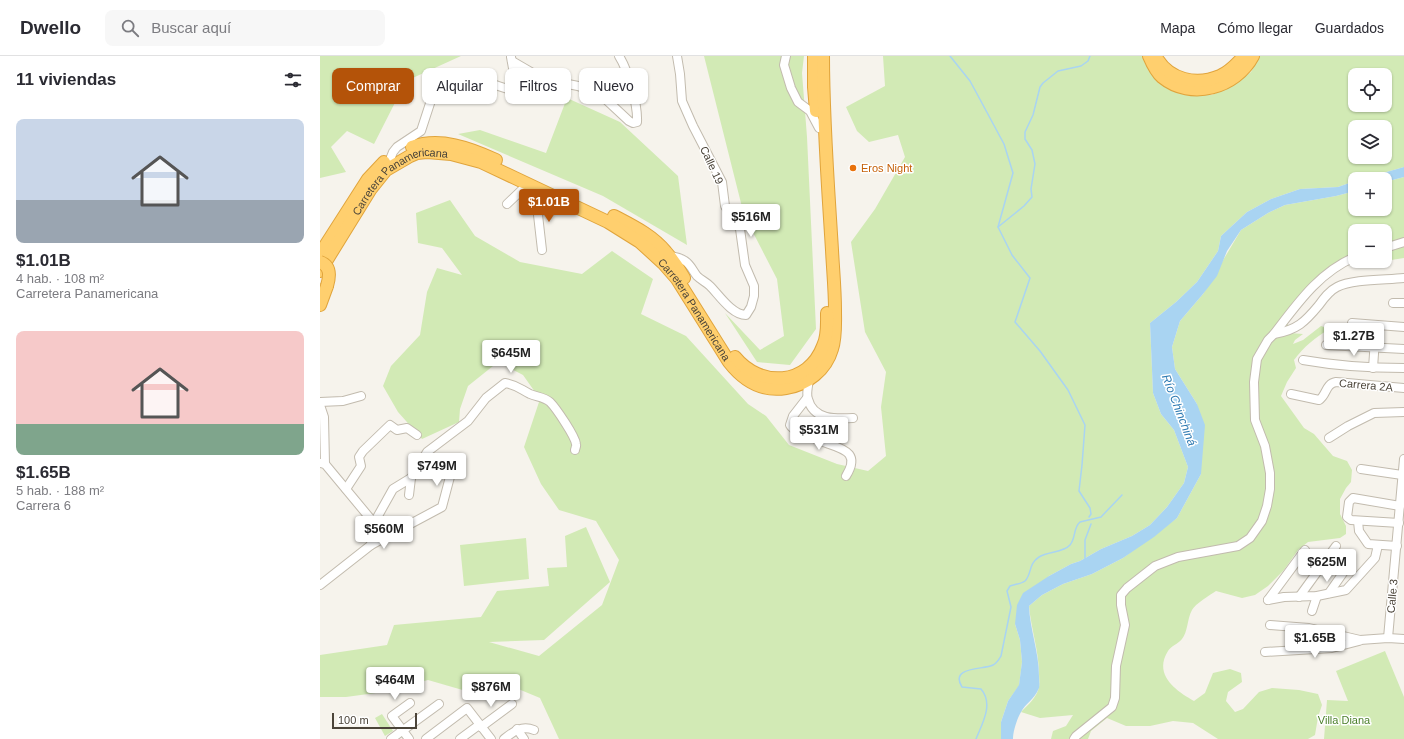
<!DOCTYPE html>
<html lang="es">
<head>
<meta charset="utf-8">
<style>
  :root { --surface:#fff; --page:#f7f7f7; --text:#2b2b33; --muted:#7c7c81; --line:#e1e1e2; --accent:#b45309 }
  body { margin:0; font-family:Helvetica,sans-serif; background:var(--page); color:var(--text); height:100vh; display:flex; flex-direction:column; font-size:15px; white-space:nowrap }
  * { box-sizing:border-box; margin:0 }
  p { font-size:13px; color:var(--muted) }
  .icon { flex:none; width:22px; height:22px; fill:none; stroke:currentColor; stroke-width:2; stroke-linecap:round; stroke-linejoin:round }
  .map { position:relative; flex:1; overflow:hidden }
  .drawer { display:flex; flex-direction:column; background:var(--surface); width:320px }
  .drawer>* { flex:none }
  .banner { position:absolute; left:12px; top:12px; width:380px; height:36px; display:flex; gap:8px }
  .controls { position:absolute; left:1028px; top:12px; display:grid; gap:8px }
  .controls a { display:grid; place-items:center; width:44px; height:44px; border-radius:8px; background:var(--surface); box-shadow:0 1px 3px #0004; font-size:20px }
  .scale { position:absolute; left:12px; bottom:10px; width:85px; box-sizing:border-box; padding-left:4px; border:2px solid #4b4439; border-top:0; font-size:11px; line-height:14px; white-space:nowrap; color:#4b4439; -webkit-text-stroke:3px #fff; paint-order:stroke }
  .price { position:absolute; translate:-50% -34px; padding:0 9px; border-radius:4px; background:#fff; color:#222; font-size:13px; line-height:26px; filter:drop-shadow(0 1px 2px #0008) }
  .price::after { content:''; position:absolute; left:50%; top:24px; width:12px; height:9px; margin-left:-6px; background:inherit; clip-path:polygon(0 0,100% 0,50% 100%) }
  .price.active { background:var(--accent); color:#fff }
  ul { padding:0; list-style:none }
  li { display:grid; align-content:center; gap:8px; height:212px; padding:0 16px }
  li span { display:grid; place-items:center; height:124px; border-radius:8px; color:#555 }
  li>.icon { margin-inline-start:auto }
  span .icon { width:72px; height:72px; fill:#fffc; stroke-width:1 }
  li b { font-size:17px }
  h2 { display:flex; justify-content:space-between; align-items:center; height:48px; padding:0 16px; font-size:17px }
  .tag { padding:0 14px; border-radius:8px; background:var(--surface); box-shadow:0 1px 3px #0004; font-size:14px; line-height:36px }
  .tag.active { background:var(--accent); color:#fff }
  header { display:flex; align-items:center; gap:24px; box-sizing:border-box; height:56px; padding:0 20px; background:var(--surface); border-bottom:1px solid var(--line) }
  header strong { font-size:19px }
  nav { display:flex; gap:22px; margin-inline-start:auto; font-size:14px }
  .search { width:280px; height:36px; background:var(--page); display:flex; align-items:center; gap:10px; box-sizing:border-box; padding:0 14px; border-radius:8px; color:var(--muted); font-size:15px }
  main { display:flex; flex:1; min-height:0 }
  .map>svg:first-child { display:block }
</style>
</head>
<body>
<header>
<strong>Dwello</strong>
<div class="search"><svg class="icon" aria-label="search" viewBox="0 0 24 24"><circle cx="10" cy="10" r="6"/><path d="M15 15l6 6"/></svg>Buscar aquí</div>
<nav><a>Mapa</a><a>Cómo llegar</a><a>Guardados</a></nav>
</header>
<main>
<section class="drawer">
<h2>11 viviendas<svg class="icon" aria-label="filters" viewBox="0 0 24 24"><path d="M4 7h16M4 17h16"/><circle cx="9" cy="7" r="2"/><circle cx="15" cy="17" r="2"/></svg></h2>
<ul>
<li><span style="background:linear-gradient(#c9d6e8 65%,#9aa5b1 0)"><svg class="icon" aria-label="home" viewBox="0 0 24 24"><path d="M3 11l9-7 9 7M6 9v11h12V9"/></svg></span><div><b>$1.01B</b><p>4 hab. · 108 m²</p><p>Carretera Panamericana</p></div></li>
<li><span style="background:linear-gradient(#f6c9c9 75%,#7fa58c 0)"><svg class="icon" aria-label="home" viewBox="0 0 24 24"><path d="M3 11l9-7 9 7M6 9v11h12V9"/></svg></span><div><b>$1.65B</b><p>5 hab. · 188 m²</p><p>Carrera 6</p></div></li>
</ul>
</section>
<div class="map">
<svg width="1084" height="683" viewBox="0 0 1084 683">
  <rect width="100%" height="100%" fill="#f6f3ec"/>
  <g fill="#d2eab5" fill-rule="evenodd">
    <polygon points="0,0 141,0 86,25 54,88 27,75 11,91 26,116 0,122"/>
    <polygon points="384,0 484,0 482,17 487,81 496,273 470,309 437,306 405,257 440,294 464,280 457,223 424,159"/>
    <path d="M563 0H822L826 9 834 19 869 38 892 39 913 29 931 16 939 0H1084V111L1042 123H1035V125L1018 131 980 133 951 143 927 156 901 180 898 195 877 226 856 246 830 267 833 337 841 358 854 374 868 411 864 427 847 451 830 469 812 480 781 493 760 505 751 508 729 520 695 568 700 584 702 606 699 630 688 645 681 666V683H239L220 642 184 627 146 635 108 624 63 636 26 641H0V599L67 589 74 569 161 561 177 535 229 530 227 512 247 511 245 480 266 471 290 526 224 584 169 586 219 600 282 549 299 504 276 465 239 454 221 428 204 391 220 343 203 319 178 306 148 330 140 353 139 366 102 383 78 356 63 330 71 310 100 279 107 236 117 212 142 219 122 192 98 187 96 157 130 144 155 180 200 206 262 218 292 195 333 223 321 258 366 280 428 348 446 360 469 389 517 408 548 415 566 400 561 351 566 316 545 276 531 186 555 153 585 101 578 79 549 86 537 75 526 51 565 30ZM1035 19H1065V49H1035ZM1035 71H1065V101H1035Z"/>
    <polygon points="247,42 300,66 358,120 367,189 283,140 138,78 160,74 226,97"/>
    <path d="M1084 121V202L1046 208 1023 205 966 261 970 277 983 278 975 284 973 288 983 284 1001 270 1010 273C995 281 984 291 974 304L976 312 967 326 961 340 984 372 994 378 1013 400 1027 405 1032 414 1031 426 1026 432 1020 443V458L1026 470V478L1020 482 988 486 978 494 964 514 948 530 935 539 922 542 896 535C890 539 875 548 872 554 867 563 868 576 862 583 858 588 851 590 848 595 833 619 856 635 874 645L885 637 893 617 910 613 921 617 922 626 908 636 906 645 915 656 923 653 939 636 952 632 979 634 998 638 1002 649 998 661 995 679 988 683H898L873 667 853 665 830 670H806L787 662 771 675 768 683H731L733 675 746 670 753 659 720 662 701 656C708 649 717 641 719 631 720 627 719 622 719 618 719 595 711 573 709 550L722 539 743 528 772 518 803 502 857 462 881 418 877 348 855 313 852 291 860 265 883 238 921 174 948 157 965 149 1016 140 1035 135V153H1065V126ZM1035 175H1065V205H1035Z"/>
    <polygon points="206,482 209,523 144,530 140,489"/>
    <polygon points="1065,595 1084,641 1084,683 1004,683 1007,644 1028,645 1016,615"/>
    <polygon points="62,658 73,675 65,680 55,662"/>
  </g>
  <g fill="#a9d4f2">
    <polygon points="1084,111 1084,121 1065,126 1065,123 1042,123"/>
    <path d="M1035 125V135L1016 140 965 149 948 157 921 174 907 195 897 220 883 238 860 265 852 291 855 313 877 348 885 369 881 418 857 462 834 481 803 502 772 518 743 528 722 539 709 550C710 574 719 596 719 620 719 624 720 628 719 632 714 644 705 648 701 656 697 663 693 675 693 683H681V666L688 645 699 629 702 606 700 584 695 568 697 549 703 537 729 520 751 508 760 505 781 493 812 480 830 469 847 451 864 427 868 411 854 374 841 358 833 337 830 267 856 246 877 226 898 195 901 180 927 156 951 143 980 133 1018 131Z"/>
  </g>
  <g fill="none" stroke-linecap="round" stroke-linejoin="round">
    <g stroke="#a9d4f2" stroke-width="1.5">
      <polyline points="630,0 650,25 656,36 684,88 693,117 678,171 692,199 710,222 695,266 720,295 748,334 765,369 762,409 759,435 770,452 771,458 769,461"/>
      <polyline points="678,171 704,150 712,141 711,133 715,108 712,94 705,83 705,76 713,59 720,31 723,27 738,15 761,10 768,5 770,0"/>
      <polyline points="765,503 765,484 771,468"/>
      <path d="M656 683C662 668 674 648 661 633L642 631C629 610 664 614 673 609 677 607 679 603 681 600L691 551 687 535 690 530C695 528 701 528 705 525 712 518 708 508 719 501 728 495 743 497 750 489 756 482 753 472 760 466L781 461 802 439"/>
    </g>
    <defs>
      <g id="minor">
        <polyline points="466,0 464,9 471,32 478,46 490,55 499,72"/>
        <path d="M192 5 223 23 258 30 280 38 309 65 313 67 317 66C318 49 308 14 299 0"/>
        <path d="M71 101 73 96 77 91 101 75 117 26C146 14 163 26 191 34L193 33 196 29 191 1"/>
        <polyline points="187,148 208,128"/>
        <polyline points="1065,192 1084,186"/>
        <polyline points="222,194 218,159 220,154 230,138"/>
        <path d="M350 200C356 201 361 202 365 205 371 209 373 215 377 220 381 224 386 226 390 230 399 239 412 259 426 259L431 251 434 240V230L425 209 420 173 405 150 402 126 373 70 362 45 360 18 357 0"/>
        <polyline points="1073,247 1084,247"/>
        <polyline points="1032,267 1084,271"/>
        <path d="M954 278C977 274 985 266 999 249 1004 242 1009 235 1017 231 1032 223 1066 224 1084 222"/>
        <polyline points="1006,289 1084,293"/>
        <path d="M983 304C1017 310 1050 312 1084 312"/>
        <polyline points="1053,312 1056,269"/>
        <path d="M489 324C488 330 486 338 488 343 493 364 516 363 533 362"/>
        <path d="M971 338 999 344C1007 339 1005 328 1016 326L1084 332"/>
        <path d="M487 342 473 360 470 369C472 373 476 374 480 376 489 381 499 384 509 388 527 394 539 399 526 420"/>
        <polyline points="0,346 23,345 41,340"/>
        <polyline points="0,349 4,361 5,408"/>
        <polyline points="1009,382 1028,370 1054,357 1084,356"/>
        <polyline points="0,407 5,408 54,467"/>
        <polyline points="98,412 116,417"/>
        <polyline points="1041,413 1082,419"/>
        <polyline points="26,433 41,410 39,401 43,395 70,369 77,374 87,372 97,379"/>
        <polyline points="89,439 91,422"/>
        <polyline points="1038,465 1039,475 1048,488 1077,490"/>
        <polyline points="1079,467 1031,464 1027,461 1029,446 1033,442 1080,450"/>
        <path d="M51 489 54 467 73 433 91 422 107 396 148 365 166 342 185 327C197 329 200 333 210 338 217 341 224 341 230 346 236 352 255 380 256 388 257 389 255 393 255 394"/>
        <polyline points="0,529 51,489 122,451 131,417"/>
        <polyline points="1009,537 1023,517"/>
        <polyline points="979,541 1016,490"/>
        <polyline points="948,544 964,541 997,540 1026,534 1055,502 1058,489"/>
        <polyline points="948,544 985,494"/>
        <polyline points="992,555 997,540"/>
        <polyline points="950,569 989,572 1040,584 1068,582 1084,583"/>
        <polyline points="1068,582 1084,403"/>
        <polyline points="945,596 1012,592 1039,585"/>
        <polyline points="161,671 192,648"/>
        <polyline points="197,673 204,683"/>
        <polyline points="71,683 119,648"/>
        <polyline points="89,683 72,660 90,647"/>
        <polyline points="106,683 147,652 171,683"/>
        <polyline points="140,683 159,669"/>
        <path d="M184 683C194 675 202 669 214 674"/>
        <path d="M754 683 756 680 792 651 795 642 796 610 805 569 801 549V539L807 532 835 510 858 501 918 490 930 482 942 465 947 450 950 433V417L945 390 935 364 934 326 937 303 948 284 954 278C977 248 999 216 1035 201"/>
      </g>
      <g id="highway">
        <polyline points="494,0 494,31 496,55"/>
        <path d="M829 0C832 7 836 16 842 21 871 45 916 32 933 0"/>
        <path d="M836 1C849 24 876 30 900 20 909 16 917 8 924 0"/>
        <path d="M92 91C120 81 150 92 176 104"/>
        <path d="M294 160C313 170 332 179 346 196 353 204 359 213 364 222"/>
        <polyline points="0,198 48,123 64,106"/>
        <path id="s1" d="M0 215 50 134 66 114 90 100 97 97 107 96 131 98 161 106 195 122 288 166 320 186 343 207 357 223 409 306C423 324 442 336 466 332 487 329 506 314 512 293 516 281 515 267 515 254 515 234 513 214 512 194 508 129 503 65 503 0"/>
        <polyline points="0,249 7,230"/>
        <path d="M415 301C440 332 488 330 503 290 508 280 507 268 507 257"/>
      </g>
    </defs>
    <use href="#minor" stroke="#c2bbae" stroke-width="10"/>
    <use href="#highway" stroke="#e0a43c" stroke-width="14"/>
    <use href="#minor" stroke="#fff" stroke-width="8"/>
    <use href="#highway" stroke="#ffcf6e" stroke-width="12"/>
    <defs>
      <path id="highway-bridge" d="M0 206C11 210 10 220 7 230"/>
    </defs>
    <use href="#highway-bridge" stroke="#e0a43c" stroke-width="14" stroke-linecap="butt"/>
    <use href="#highway-bridge" stroke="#ffcf6e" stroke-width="12"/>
  </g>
  <circle fill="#e8710a" stroke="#fff" stroke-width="1.5" cx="533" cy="112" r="4"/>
  <g text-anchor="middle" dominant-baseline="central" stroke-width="3" stroke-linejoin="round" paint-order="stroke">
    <g font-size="11" fill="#4b4439" stroke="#fff">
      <text transform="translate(392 109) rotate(65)">Calle 19</text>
      <text stroke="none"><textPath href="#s1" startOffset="127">Carretera Panamericana</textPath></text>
      <text stroke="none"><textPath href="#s1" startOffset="487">Carretera Panamericana</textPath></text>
      <text transform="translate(1046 329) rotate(5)">Carrera 2A</text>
      <text transform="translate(1072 540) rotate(-85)">Calle 3</text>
    </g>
    <g font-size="11" fill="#c56008" stroke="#fff" text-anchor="start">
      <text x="541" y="112">Eros Night</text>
    </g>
    <g font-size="11" fill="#4a7f2a" stroke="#fff">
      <text x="1024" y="664">Villa Diana</text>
    </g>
    <g font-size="12" font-style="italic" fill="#2e7ab2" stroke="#fff">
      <text transform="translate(859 354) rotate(69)">Río Chinchiná</text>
    </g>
  </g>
</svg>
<div class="controls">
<a><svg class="icon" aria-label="locate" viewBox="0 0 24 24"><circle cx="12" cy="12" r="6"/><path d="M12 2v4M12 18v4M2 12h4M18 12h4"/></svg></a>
<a><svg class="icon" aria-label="layers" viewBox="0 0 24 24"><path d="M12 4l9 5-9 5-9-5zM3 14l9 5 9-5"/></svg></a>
<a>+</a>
<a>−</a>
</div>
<div class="scale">100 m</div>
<b class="price active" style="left:229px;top:167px">$1.01B</b>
<b class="price" style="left:431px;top:182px">$516M</b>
<b class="price" style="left:1034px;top:301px">$1.27B</b>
<b class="price" style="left:191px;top:318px">$645M</b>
<b class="price" style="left:499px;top:395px">$531M</b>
<b class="price" style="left:117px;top:431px">$749M</b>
<b class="price" style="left:64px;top:494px">$560M</b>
<b class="price" style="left:1007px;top:527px">$625M</b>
<b class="price" style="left:995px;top:603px">$1.65B</b>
<b class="price" style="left:75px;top:645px">$464M</b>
<b class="price" style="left:171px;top:652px">$876M</b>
<div class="banner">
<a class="tag active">Comprar</a>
<a class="tag">Alquilar</a>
<a class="tag">Filtros</a>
<a class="tag">Nuevo</a>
</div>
</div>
</main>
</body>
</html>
